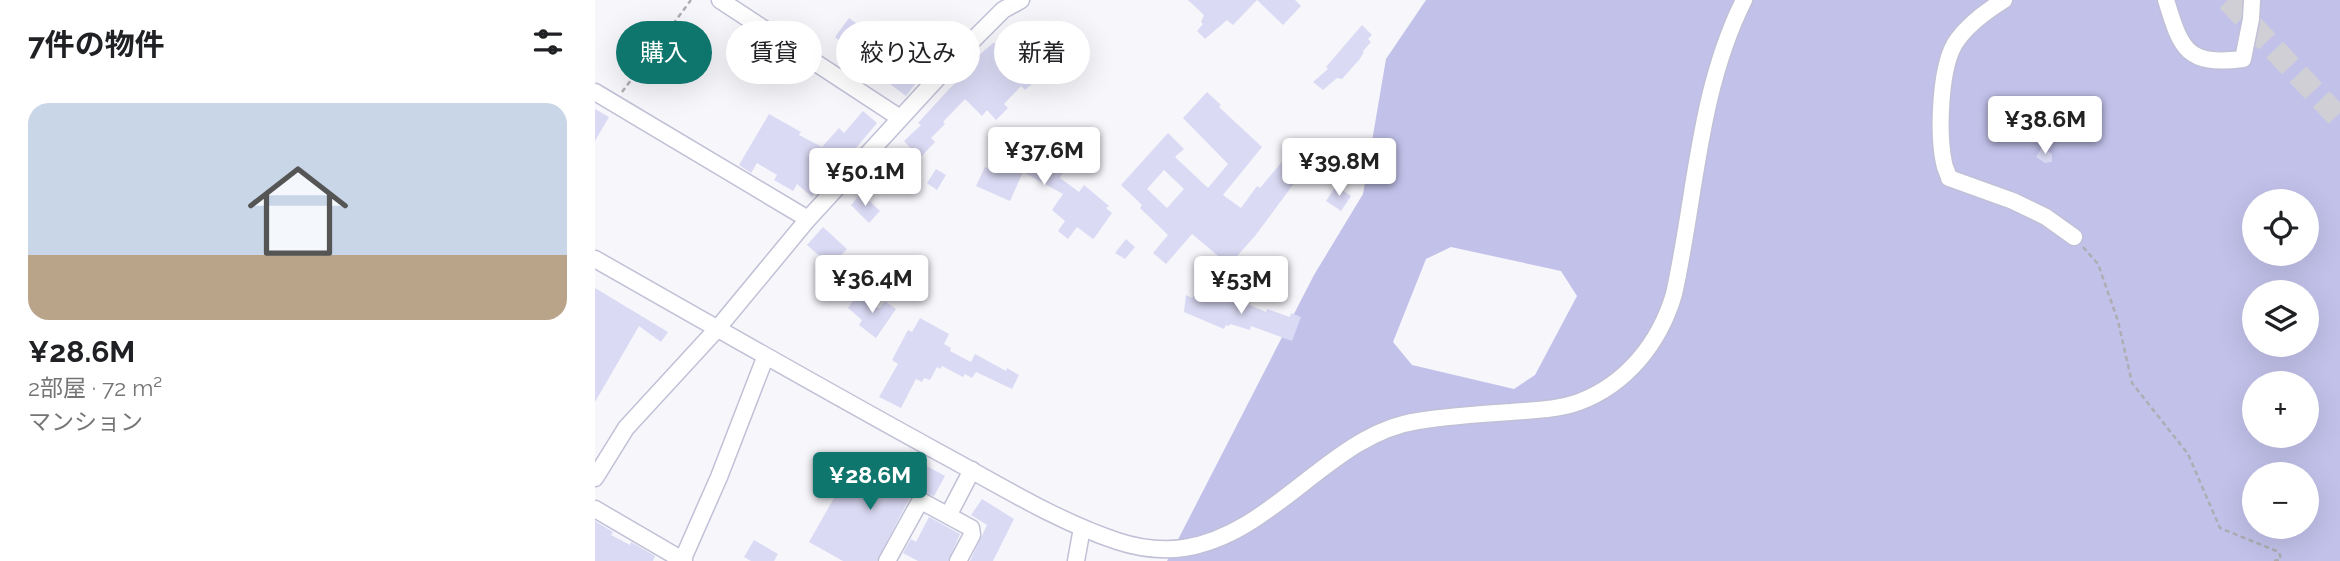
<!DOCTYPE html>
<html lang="ja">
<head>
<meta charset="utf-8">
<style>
  :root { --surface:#fff; --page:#f2f2f2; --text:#202124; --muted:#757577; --accent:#0f766e }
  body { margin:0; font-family:Raleway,"Noto Sans JP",sans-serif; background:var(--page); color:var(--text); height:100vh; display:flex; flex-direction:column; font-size:26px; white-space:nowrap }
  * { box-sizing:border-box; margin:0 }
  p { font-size:23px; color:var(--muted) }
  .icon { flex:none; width:38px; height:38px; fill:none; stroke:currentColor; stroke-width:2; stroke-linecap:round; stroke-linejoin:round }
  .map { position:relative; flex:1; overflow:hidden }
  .sheet { display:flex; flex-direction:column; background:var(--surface); width:595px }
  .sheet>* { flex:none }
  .hud { position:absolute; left:21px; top:21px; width:665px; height:63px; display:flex; gap:14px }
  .buttons { position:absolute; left:1647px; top:189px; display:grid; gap:14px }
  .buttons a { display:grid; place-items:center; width:77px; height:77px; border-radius:50%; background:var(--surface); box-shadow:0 7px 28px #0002; font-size:35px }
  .price { position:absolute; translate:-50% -60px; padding:0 16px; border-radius:7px; background:#fff; color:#222; font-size:23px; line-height:46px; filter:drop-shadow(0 2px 4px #0008) }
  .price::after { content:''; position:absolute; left:50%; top:42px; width:21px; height:16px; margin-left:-10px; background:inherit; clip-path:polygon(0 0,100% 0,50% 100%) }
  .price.on { background:var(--accent); color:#fff }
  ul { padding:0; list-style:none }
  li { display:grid; align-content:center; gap:14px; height:371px; padding:0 28px }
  li span { display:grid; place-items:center; height:217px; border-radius:21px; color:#555 }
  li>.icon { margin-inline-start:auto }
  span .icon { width:126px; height:126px; fill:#fffc; stroke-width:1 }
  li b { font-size:30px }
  h2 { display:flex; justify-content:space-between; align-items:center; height:84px; padding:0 28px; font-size:30px }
  .tag { padding:0 24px; border-radius:32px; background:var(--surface); box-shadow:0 7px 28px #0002; font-size:24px; line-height:63px }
  .tag.on { background:var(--accent); color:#fff }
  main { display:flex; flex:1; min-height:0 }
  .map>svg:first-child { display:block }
</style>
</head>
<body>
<main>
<section class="sheet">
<h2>7件の物件<svg class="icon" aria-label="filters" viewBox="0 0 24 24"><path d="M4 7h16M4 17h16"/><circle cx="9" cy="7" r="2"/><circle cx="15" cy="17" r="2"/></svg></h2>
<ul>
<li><span style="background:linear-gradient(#c9d6e8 70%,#b9a48a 0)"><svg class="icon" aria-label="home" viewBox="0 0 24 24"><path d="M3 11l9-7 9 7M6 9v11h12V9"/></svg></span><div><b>¥28.6M</b><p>2部屋 · 72 m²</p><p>マンション</p></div></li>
</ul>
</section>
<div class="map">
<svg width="1745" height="561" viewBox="0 0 1745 561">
  <rect width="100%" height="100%" fill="#f6f6fb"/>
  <path fill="#c2c1ea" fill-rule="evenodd" d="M831 0H1745V561H572L719 275 768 194 791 59ZM1659 201H1712V254H1659ZM856 247 966 271 982 296 940 375 919 389 817 365 798 342 831 259ZM1659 292H1712V345H1659ZM1659 383H1712V436H1659ZM1659 474H1712V527H1659Z"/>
  <g fill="#dbdaf5" fill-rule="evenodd">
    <polygon points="593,0 662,0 638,25 632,20 610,39 602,31 608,24 606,22 609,15"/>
    <polygon points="662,0 700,0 706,6 688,25"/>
    <polygon points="254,18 265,26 250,45 240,37"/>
    <polygon points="767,25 777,35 773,39 776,42 768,51 769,52 764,60 747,79 742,78 728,90 718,82 733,69 731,67"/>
    <polygon points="398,43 402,44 439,82 430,90 426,86 409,104 413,108 401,120 392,110 387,116 370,99 348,122 350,124 336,138 340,142 325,158 309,141 326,125 323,123 355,88 384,62 381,59 382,57"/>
    <polygon points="317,55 333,67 311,96 295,84"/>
    <path d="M612 92 626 105 624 107 667 147 628 195 646 208 662 186 665 188 696 151 694 149 700 141H705L721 154 660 236 634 265 597 234 571 264 558 253 573 235 545 208 547 205 526 185 573 133 589 149 580 157 613 188 633 164 588 118ZM569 170 589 189 572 208 552 189Z"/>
    <polygon points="0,109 14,117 0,141"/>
    <polygon points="268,111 282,123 255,155 256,157 248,165 246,162 232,179 233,180 217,197 202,184 198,191 179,180 182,175 162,163 156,173 144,165 174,114 206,132 204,135 227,147 244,128 249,133"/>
    <polygon points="416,131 441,147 438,153 469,170 465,178 484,192 489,185 514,206 511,208 517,213 500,237 498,239 482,227 473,239 463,231 470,221 457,210 468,194 428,172 415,201 381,186 390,167 395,169"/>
    <polygon points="1447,147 1457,154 1457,162 1450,163 1441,157"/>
    <polygon points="341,169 351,175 342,190 332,183"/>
    <polygon points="741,186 756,196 746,211 731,201"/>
    <polygon points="266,193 285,211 274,223 256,205"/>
    <polygon points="228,227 252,249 236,266 212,245"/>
    <polygon points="531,239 540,247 530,259 520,253"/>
    <polygon points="0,288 73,332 66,342 44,326 0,402"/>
    <polygon points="262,295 282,308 285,308 290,301 301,309 281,338 264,325 267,320 253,308"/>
    <polygon points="591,295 597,298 599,295 606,298 629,298 631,295 671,312 672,309 695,317 696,313 706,317 697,341 656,326 655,330 635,324 634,326 631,325 629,329 589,312"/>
    <polygon points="325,318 354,334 349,344 356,348 355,351 376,362 380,354 411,371 412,368 424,375 417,389 381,372 377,378 370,374 368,377 347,366 345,369 342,367 335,380 329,378 327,382 321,379 306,408 284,397 303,364 297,360 313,330 317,332"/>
    <polygon points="317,458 350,476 339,496 326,492 315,497 282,561 248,561 214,542 256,468 270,476 272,472 300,487"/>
    <polygon points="387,499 419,519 398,561 375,561 392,525 376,515"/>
    <polygon points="334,517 365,534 353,561 323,561 308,553 316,539 321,542"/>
    <polygon points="0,521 18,532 16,535 35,545 36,542 60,556 58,561 0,561"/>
    <polygon points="159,540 183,554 179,561 156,561 149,557"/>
  </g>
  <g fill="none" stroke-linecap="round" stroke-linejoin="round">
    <polyline stroke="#cfcfd5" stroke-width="23" stroke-dasharray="23 11" stroke-linecap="butt" points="1633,0 1745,119"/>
    <defs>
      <g id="minor">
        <polyline points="125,0 305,118"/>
        <path d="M1409 0C1393 10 1374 24 1363 39 1344 63 1343 134 1349 163 1350 169 1353 173 1354 178L1418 201 1451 217 1479 237"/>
        <path d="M1571 0C1586 49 1591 66 1648 59L1656 19 1657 0"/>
        <polyline points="0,92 213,219"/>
        <path d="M0 259C114 324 228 389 343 452 401 483 459 520 522 541 543 548 567 551 589 548 680 534 735 434 823 421 854 416 885 414 916 412 938 410 962 410 984 402 1032 384 1065 342 1079 294 1101 195 1103 92 1149 0"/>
        <polyline points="0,478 31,428 122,329 213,219 370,48 408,10 426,0"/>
        <polyline points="0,509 89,561"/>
        <polyline points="354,514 377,470"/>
        <polyline points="87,561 124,477 170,358"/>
        <polyline points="292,561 324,503 328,502 376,528 377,535 363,561"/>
        <polyline points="481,561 487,528"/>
      </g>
    </defs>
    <use href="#minor" stroke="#c0c0d7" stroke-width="19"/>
    <g stroke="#adadb3" stroke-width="2.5" stroke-dasharray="5 3.5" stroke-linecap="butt">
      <polyline points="27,92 96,0"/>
      <polyline points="1488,247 1503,264 1523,321 1537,383 1593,454 1625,528 1684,552 1686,559 1679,561"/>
    </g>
    <use href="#minor" stroke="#fff" stroke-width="16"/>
  </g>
</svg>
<div class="buttons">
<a><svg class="icon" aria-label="locate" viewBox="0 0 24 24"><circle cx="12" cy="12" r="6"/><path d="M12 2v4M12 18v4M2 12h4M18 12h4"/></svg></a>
<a><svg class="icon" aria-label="layers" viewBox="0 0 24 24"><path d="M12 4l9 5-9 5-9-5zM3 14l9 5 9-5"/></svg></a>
<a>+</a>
<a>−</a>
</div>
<b class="price" style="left:1450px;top:156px">¥38.6M</b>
<b class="price" style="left:449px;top:187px">¥37.6M</b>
<b class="price" style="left:744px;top:198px">¥39.8M</b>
<b class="price" style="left:270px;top:208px">¥50.1M</b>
<b class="price" style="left:277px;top:315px">¥36.4M</b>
<b class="price" style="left:646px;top:316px">¥53M</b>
<b class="price on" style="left:275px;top:512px">¥28.6M</b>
<div class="hud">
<a class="tag on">購入</a>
<a class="tag">賃貸</a>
<a class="tag">絞り込み</a>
<a class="tag">新着</a>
</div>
</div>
</main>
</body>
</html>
